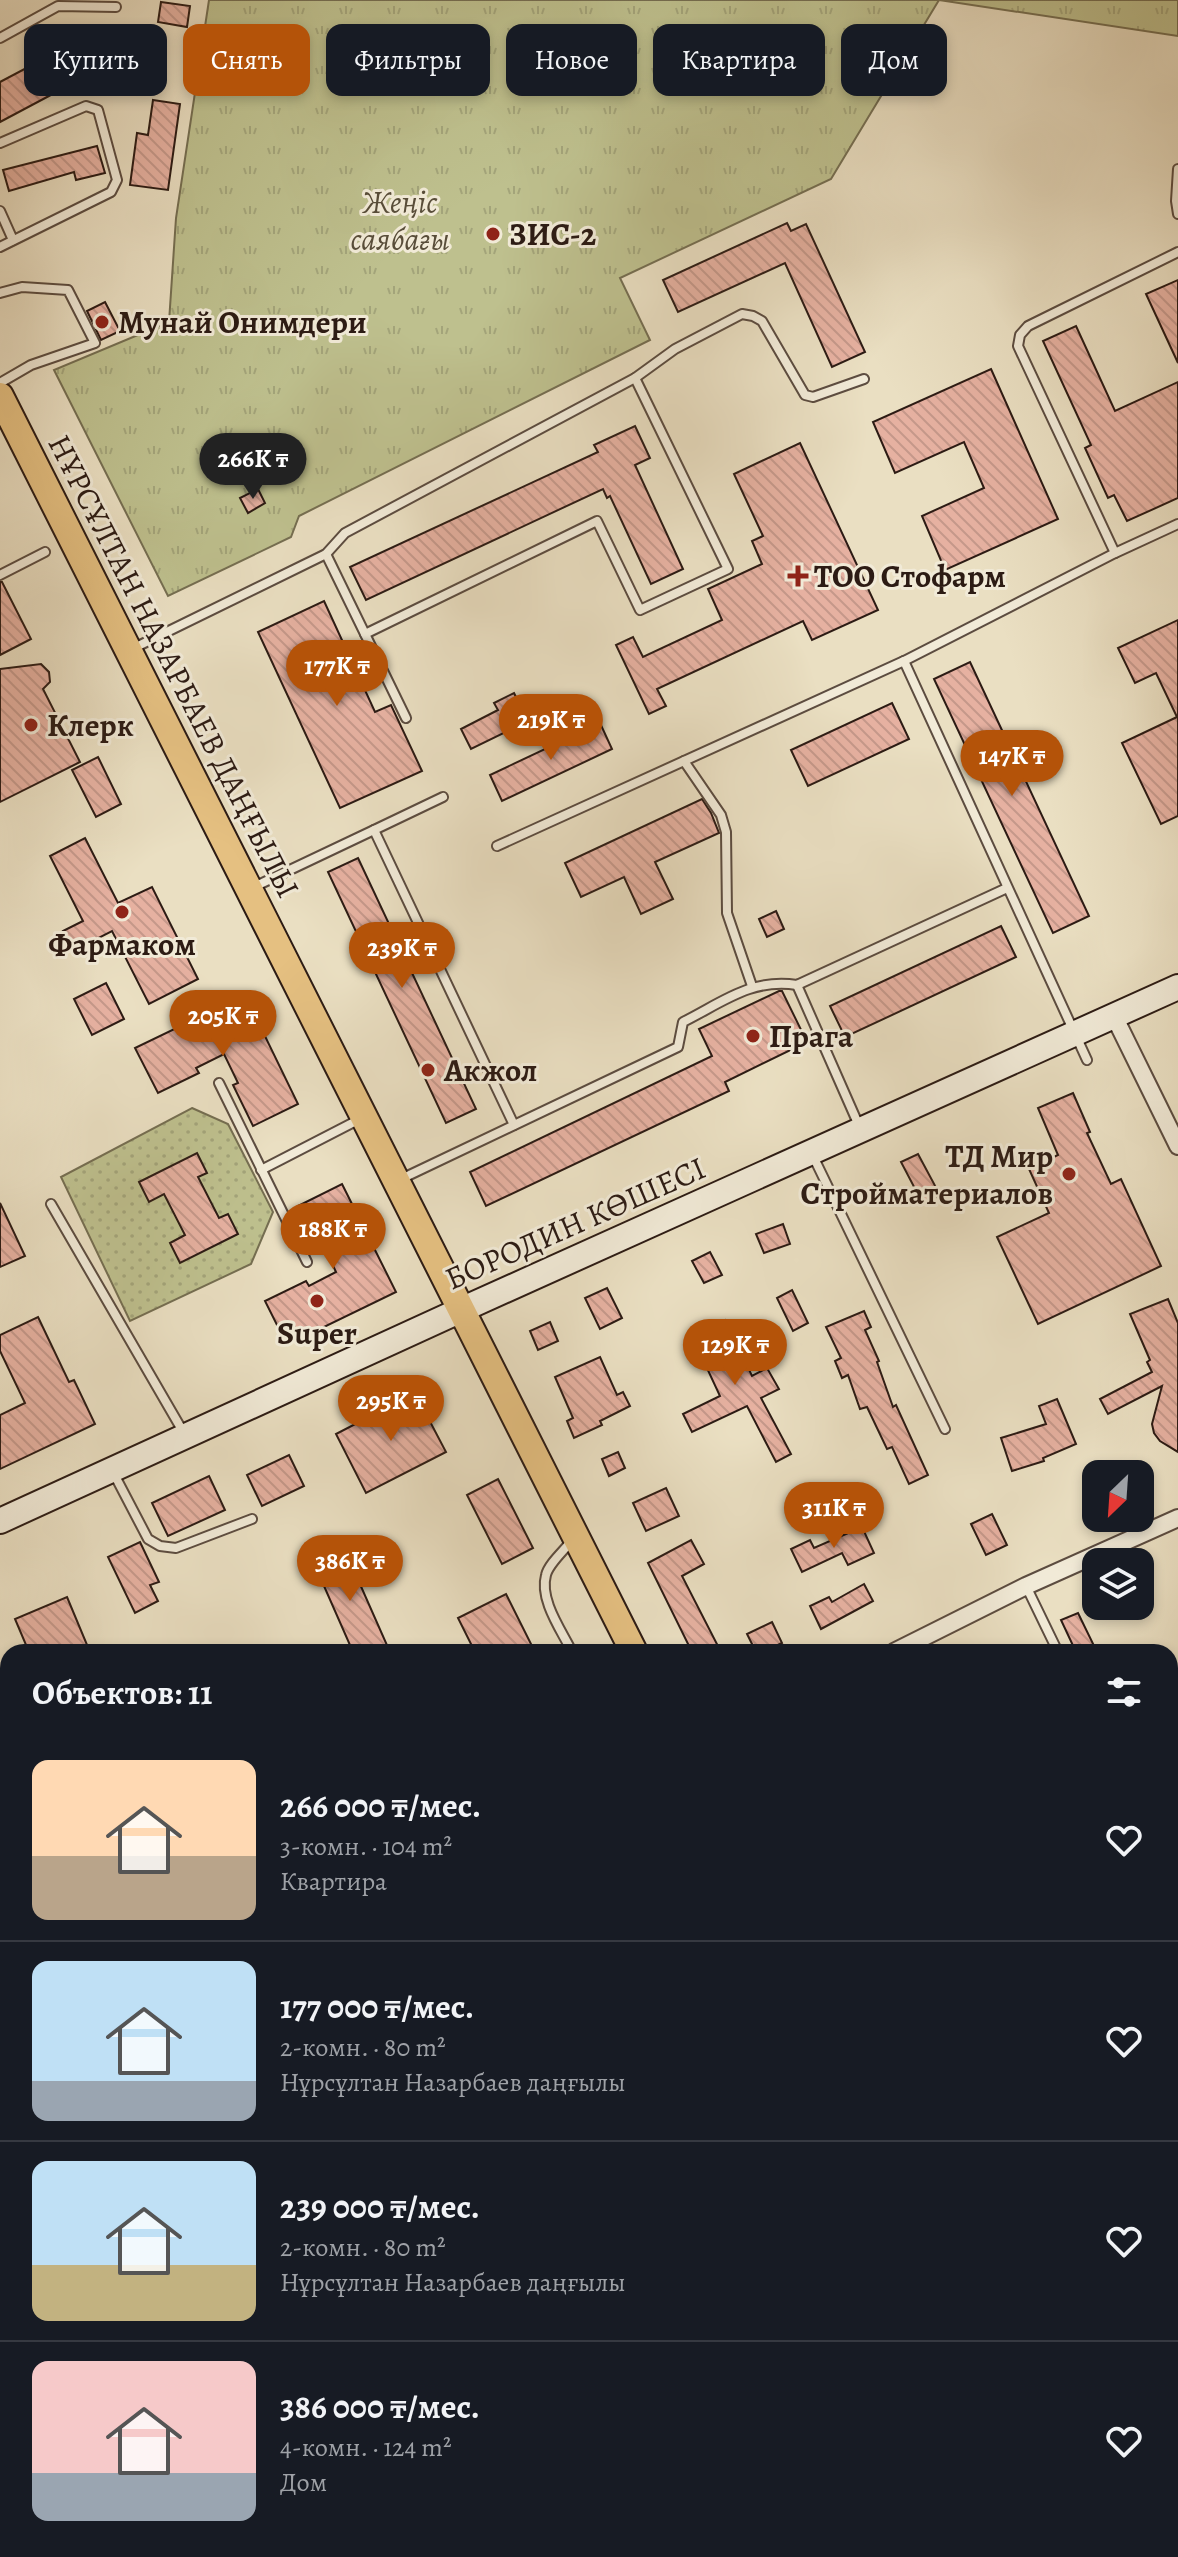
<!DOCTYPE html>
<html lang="ru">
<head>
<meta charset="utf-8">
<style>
  :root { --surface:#171b24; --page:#242831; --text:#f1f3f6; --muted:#9ea1a6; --line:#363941; --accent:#b45309 }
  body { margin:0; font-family:Alegreya,serif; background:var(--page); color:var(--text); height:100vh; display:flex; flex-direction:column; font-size:30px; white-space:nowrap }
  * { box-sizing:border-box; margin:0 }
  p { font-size:26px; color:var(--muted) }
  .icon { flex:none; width:44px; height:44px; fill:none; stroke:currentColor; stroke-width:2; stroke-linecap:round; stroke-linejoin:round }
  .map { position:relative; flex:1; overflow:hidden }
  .sheet { position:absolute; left:0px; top:1644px; width:1178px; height:914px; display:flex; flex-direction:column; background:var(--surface); border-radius:24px 24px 0 0; box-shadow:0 4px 12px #0003 }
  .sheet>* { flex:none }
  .top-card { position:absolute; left:24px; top:24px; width:1130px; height:72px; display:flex; gap:16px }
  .needle { width:52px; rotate:205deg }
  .fabs { position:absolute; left:1082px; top:1460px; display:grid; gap:16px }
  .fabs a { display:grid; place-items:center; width:72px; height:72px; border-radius:16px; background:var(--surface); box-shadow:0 4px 12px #0003; font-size:40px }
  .price { position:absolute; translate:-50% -68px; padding:0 18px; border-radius:28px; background:var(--accent); color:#fff; font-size:26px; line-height:52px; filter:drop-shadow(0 2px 4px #0008) }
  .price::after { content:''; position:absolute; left:50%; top:48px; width:24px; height:18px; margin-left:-12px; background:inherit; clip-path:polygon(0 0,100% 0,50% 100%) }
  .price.active { background:#222; color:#fff }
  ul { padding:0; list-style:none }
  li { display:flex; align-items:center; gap:24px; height:200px; padding:0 32px }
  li+li { border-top:2px solid var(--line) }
  li span { display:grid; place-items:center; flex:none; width:224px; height:160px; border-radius:16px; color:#555 }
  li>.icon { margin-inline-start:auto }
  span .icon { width:96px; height:96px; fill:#fffc; stroke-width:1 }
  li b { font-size:34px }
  h2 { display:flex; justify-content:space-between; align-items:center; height:96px; padding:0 32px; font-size:34px }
  .chip { padding:0 28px; border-radius:16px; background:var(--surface); box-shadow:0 4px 12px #0003; font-size:28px; line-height:72px }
  .chip.active { background:var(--accent); color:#fff }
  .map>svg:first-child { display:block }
</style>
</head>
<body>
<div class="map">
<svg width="1178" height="2557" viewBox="0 0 1178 2557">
  <defs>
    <pattern id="grass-dots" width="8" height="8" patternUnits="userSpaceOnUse" patternTransform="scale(2)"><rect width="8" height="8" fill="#bec08e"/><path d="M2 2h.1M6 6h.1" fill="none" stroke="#a3a47a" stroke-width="1.8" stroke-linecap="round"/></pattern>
    <pattern id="park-tufts" width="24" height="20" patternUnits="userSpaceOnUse" patternTransform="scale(2)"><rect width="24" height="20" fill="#bec08e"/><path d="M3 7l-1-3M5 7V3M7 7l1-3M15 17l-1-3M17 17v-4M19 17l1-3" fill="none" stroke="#a3a47a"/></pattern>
    <pattern id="building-back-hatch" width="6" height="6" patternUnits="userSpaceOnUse" patternTransform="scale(2)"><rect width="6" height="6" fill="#e6b1a1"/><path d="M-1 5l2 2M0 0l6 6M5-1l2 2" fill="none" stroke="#c5988a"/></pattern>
  </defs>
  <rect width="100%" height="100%" fill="#eadfc2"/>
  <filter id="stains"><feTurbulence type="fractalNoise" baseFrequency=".0025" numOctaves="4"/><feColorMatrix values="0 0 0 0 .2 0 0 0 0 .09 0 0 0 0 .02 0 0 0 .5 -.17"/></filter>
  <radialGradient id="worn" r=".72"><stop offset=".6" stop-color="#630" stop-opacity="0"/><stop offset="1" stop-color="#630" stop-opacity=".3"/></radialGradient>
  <polygon fill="url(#grass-dots)" stroke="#756e51" stroke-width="2" points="192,1108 228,1124 273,1212 251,1264 130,1321 61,1177"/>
  <polygon fill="url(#park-tufts)" stroke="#756e51" stroke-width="2" points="209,0 1178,0 1178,36 939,0 831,179 620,278 650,340 299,516 291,537 168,596 54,370 169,322 176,218"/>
  <g fill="url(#building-back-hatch)" stroke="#2c1b14" stroke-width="2">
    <polygon points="161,2 190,6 187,27 158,22"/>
    <polygon points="47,57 64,88 0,122 0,82"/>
    <polygon points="153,100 180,104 168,190 130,185 137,133 148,135"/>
    <polygon points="97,146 105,173 76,180 74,172 9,191 3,170"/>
    <polygon points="787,223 791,231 806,224 865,352 832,367 785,263 678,312 663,280"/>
    <polygon points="1178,280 1178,363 1146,294"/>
    <polygon points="105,302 120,331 101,340 87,311"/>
    <polygon points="1076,326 1115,411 1178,382 1178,498 1127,521 1114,495 1108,498 1085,448 1091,445 1043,341"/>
    <polygon points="991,369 1058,519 945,570 922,516 984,488 964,442 895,473 873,422"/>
    <polygon points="635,426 650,458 635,465 683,569 651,584 610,496 607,498 603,489 366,600 350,567 598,452 594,445"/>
    <polygon points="800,443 878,610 812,640 803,621 657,689 666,706 649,714 616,645 633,637 643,657 722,620 708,589 762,564 752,541 763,536 734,474"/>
    <polygon points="258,489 265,503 248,513 240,498"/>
    <polygon points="0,582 2,582 31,639 0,655"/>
    <polygon points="324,601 375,712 391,705 422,771 340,808 258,632"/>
    <polygon points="1178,620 1178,816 1161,824 1122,743 1177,717 1156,673 1135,683 1118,648"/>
    <polygon points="970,662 1089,916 1053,933 934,679"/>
    <polygon points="41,664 49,672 50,682 43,689 80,762 0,802 0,669"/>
    <polygon points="514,693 528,721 471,749 461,729 498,710 494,703"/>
    <polygon points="892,703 909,739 808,786 791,750"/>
    <polygon points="600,723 612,749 502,801 490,775"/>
    <polygon points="98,757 121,804 96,817 72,770"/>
    <polygon points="702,799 711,813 719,833 655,862 673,899 641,914 624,877 581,897 565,863"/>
    <polygon points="85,838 118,903 152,887 198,979 149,1004 112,931 73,951 63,931 83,921 50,856"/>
    <polygon points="358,858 476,1109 446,1123 328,872"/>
    <polygon points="776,911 784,929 767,937 759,919"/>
    <polygon points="1001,926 1016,957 845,1037 830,1006"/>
    <polygon points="106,983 124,1019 92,1035 74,999"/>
    <polygon points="779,991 782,991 807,1042 725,1082 729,1091 486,1206 470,1172 712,1056 699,1029"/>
    <polygon points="245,995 298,1104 253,1126 233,1085 238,1083 224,1054 196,1068 199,1073 158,1093 135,1048"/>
    <polygon points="1073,1093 1090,1132 1087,1133 1111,1184 1121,1179 1161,1266 1038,1324 997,1237 1049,1213 1029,1169 1058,1155 1038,1108"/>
    <polygon points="197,1153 207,1173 198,1177 219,1218 228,1214 238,1234 180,1263 170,1243 185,1235 164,1194 149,1202 139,1182"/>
    <polygon points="918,1154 940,1195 923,1204 901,1162"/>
    <polygon points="342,1184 396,1292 287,1345 265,1301 306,1281 309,1286 336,1272 323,1244 318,1246 298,1206"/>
    <polygon points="0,1203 25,1256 0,1267"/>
    <polygon points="783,1224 790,1244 764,1253 756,1234"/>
    <polygon points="710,1252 722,1275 704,1283 692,1261"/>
    <polygon points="607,1288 622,1318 600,1329 585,1298"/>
    <polygon points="792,1290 808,1323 793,1331 777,1298"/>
    <polygon points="1168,1299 1178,1323 1178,1452 1160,1441 1154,1433 1152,1424 1162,1386 1108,1414 1100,1399 1152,1372 1147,1362 1150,1360 1130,1314"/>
    <polygon points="864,1311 871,1327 865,1330 879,1361 877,1362 893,1407 896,1405 928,1475 909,1484 892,1447 887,1449 867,1407 860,1409 848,1375 842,1378 835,1361 841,1358 826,1327"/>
    <polygon points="38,1317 69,1382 74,1380 95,1424 0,1469 0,1415 25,1403 0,1351 0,1335"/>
    <polygon points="725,1320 752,1376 767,1368 779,1389 761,1398 791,1454 776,1462 747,1406 692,1432 683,1414 720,1396 692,1336"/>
    <polygon points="550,1322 558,1341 538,1350 530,1331"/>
    <polygon points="600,1357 617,1395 623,1392 630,1406 600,1421 602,1425 574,1438 567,1421 573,1418 555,1377"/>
    <polygon points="415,1393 446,1452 366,1493 336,1434"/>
    <polygon points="1057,1399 1076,1444 1043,1458 1044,1461 1012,1471 1001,1438 1046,1424 1039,1406"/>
    <polygon points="618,1452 625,1468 609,1476 602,1459"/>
    <polygon points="289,1455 304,1486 262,1506 247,1475"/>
    <polygon points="209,1476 225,1510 168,1536 152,1503"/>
    <polygon points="498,1479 533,1548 502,1564 467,1495"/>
    <polygon points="666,1488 679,1516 646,1531 633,1503"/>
    <polygon points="992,1514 1007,1545 986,1555 971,1524"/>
    <polygon points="862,1527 874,1553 848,1565 842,1553 802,1572 791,1549 810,1540 814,1548"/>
    <polygon points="691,1540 704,1564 682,1576 721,1652 692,1652 648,1563"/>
    <polygon points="140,1542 159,1582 150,1585 158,1601 135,1613 108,1557"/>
    <polygon points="344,1548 390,1652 353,1652 313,1561"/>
    <polygon points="864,1584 873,1601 821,1629 810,1606 829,1597 832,1602"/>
    <polygon points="506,1594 535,1652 475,1652 458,1618"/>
    <polygon points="67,1597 90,1652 29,1652 15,1619"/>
    <polygon points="1078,1613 1097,1652 1076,1652 1061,1620"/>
    <polygon points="772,1622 782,1643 763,1652 756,1652 747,1634"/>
  </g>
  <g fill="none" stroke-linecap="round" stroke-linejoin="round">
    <defs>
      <g id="lane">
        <polyline points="0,38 58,6 116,7"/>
        <polyline points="0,143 86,106 98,110 117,180 111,192 0,247"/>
        <polyline points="1178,169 1176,201 1178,214"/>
        <polyline points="0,211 13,240"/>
        <polyline points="0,293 22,287 68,290 95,343 31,365 0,383"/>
        <polyline points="635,378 675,349 742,314 753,316 762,321 805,395 813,397 864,379"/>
        <polyline points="1115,553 1018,346 1020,335 1028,326 1178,252"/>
        <polyline points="326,554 406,718"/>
        <polyline points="0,575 45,552"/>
        <polyline points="132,649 326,554 345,533 635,378 728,569 640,610 597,521 365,634"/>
        <polyline points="904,661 1087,1060"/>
        <polyline points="684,761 721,815 726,832 727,913 752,986"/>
        <polyline points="374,830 443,797"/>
        <polyline points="497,846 904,661 1115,553 1178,524"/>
        <polyline points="254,887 374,830 514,1125"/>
        <polyline points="797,985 860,1128"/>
        <polyline points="219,1083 307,1262"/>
        <polyline points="813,1156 945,1429"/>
        <polyline points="261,1170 360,1119"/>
        <path d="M401 1179 678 1047 683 1022C723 1002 751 978 797 985L1007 888"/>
        <polyline points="51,1204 185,1435"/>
        <polyline points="114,1474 148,1539 160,1546 176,1548 252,1519"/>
        <polyline points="1026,1586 1058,1652"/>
        <path d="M572 1652C562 1631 539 1600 546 1575 549 1563 565 1550 572 1540"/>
        <polyline points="0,2226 8,2225"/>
        <polyline points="0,2373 8,2371"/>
        <polyline points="334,2550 342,2557"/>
        <polyline points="513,2550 517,2557"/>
        <polyline points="850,2550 853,2557"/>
        <polyline points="1028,2557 1041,2550"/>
      </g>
      <g id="street">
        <polyline points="1114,1016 1178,1146"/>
        <polyline points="894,1652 1026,1586 1178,1518"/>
        <polyline points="0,1939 8,1968"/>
        <polyline points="1170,1975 1178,1971"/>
        <polyline points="1170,2050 1178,2046"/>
        <polyline points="0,2487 8,2485"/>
        <polyline points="129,2550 131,2557"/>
      </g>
      <g id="secondary">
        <polyline points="0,1521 461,1310 1178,987"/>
        <polyline points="1170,2490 1178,2486"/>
      </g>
      <g id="primary">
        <polyline points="0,396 634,1652"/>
        <polyline points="1087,2550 1091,2557"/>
      </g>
    </defs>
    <use href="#lane" stroke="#5c4c40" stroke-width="12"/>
    <use href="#street" stroke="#5c4c40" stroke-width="20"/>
    <use href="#secondary" stroke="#2c1b14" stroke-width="28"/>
    <use href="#primary" stroke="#2c1b14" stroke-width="30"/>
    <use href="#lane" stroke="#f1ead7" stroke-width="8"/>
    <use href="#street" stroke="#f1ead7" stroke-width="16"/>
    <use href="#secondary" stroke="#f1ead7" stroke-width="24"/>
    <use href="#primary" stroke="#e5c081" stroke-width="26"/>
    <polyline stroke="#2c1b14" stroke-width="6" stroke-dasharray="14 14" stroke-linecap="butt" points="209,2550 211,2557"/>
  </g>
  <g fill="#8f2418" stroke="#f1ead7" stroke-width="3">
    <circle cx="493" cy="234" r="8"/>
    <circle cx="102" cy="322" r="8"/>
    <path d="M794 564h8v8h8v8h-8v8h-8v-8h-8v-8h8z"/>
    <circle cx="31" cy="725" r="8"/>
    <circle cx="122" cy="912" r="8"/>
    <circle cx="753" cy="1036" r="8"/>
    <circle cx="428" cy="1070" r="8"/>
    <circle cx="1069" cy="1174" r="8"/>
    <circle cx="317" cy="1301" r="8"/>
  </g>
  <g text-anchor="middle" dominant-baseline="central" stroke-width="6" stroke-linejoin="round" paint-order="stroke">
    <g font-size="32" font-style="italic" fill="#584d39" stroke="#f1ead7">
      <text x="400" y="202">Жеңіс<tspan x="400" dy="37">саябағы</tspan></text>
    </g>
    <g font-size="32" font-weight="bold" fill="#2c1b14" stroke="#f1ead7" text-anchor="start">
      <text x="509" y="234">ЗИС-2</text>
      <text x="118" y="322">Мунай Онимдери</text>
      <text x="814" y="576">ТОО Стофарм</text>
      <text x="47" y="725">Клерк</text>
      <text x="122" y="944" text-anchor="middle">Фармаком</text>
      <text x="769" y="1036">Прага</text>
      <text x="444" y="1070">Акжол</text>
      <text x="1053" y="1156" text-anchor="end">ТД Мир<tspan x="1053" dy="37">Стройматериалов</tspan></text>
      <text x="317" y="1333" text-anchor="middle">Super</text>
    </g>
    <g font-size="32" fill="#2c1b14" stroke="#f1ead7">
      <text transform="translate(174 666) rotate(63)">НҰРСҰЛТАН НАЗАРБАЕВ ДАҢҒЫЛЫ</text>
      <text transform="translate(575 1223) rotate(-24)">БОРОДИН КӨШЕСІ</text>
    </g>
  </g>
  <rect width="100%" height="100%" filter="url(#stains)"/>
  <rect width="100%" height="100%" fill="url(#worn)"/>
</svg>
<div class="fabs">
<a><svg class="needle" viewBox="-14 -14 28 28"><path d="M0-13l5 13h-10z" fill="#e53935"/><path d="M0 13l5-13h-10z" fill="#9ea1a6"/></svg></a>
<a><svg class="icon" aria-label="layers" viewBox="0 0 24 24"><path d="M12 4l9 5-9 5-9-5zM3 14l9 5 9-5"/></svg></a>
</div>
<b class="price active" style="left:253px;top:501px">266K ₸</b>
<b class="price" style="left:337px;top:708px">177K ₸</b>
<b class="price" style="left:551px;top:762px">219K ₸</b>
<b class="price" style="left:1012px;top:798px">147K ₸</b>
<b class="price" style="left:402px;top:990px">239K ₸</b>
<b class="price" style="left:223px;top:1058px">205K ₸</b>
<b class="price" style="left:333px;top:1271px">188K ₸</b>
<b class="price" style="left:735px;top:1387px">129K ₸</b>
<b class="price" style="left:391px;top:1443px">295K ₸</b>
<b class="price" style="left:834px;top:1550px">311K ₸</b>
<b class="price" style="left:350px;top:1603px">386K ₸</b>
<div class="top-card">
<a class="chip">Купить</a>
<a class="chip active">Снять</a>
<a class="chip">Фильтры</a>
<a class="chip">Новое</a>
<a class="chip">Квартира</a>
<a class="chip">Дом</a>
</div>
<section class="sheet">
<h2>Объектов: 11<svg class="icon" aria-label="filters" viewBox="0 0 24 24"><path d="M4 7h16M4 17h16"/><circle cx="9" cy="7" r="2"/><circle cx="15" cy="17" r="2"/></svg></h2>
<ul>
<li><span style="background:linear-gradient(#ffd9b3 60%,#b9a48a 0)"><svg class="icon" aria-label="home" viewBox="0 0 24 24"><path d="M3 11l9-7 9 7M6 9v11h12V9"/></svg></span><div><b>266 000 ₸/мес.</b><p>3-комн. · 104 m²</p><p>Квартира</p></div><svg class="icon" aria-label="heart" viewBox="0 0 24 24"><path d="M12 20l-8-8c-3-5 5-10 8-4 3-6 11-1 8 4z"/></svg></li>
<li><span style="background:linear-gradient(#bfe0f5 75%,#9aa5b1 0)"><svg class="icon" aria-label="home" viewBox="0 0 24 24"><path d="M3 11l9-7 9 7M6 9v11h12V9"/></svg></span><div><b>177 000 ₸/мес.</b><p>2-комн. · 80 m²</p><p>Нұрсұлтан Назарбаев даңғылы</p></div><svg class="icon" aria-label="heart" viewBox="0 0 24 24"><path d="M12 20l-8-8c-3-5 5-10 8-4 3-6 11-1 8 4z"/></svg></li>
<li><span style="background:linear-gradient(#bfe0f5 65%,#c2b280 0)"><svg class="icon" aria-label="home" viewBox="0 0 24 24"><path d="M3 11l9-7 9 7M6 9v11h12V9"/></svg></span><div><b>239 000 ₸/мес.</b><p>2-комн. · 80 m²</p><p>Нұрсұлтан Назарбаев даңғылы</p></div><svg class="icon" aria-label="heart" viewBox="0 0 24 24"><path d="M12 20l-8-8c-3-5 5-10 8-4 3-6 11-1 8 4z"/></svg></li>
<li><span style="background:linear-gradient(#f6c9c9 70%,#9aa5b1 0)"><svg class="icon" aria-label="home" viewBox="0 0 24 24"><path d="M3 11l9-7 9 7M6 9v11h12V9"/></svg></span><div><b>386 000 ₸/мес.</b><p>4-комн. · 124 m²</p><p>Дом</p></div><svg class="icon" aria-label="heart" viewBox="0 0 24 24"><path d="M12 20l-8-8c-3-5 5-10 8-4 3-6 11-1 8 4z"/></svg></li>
</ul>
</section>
</div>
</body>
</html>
